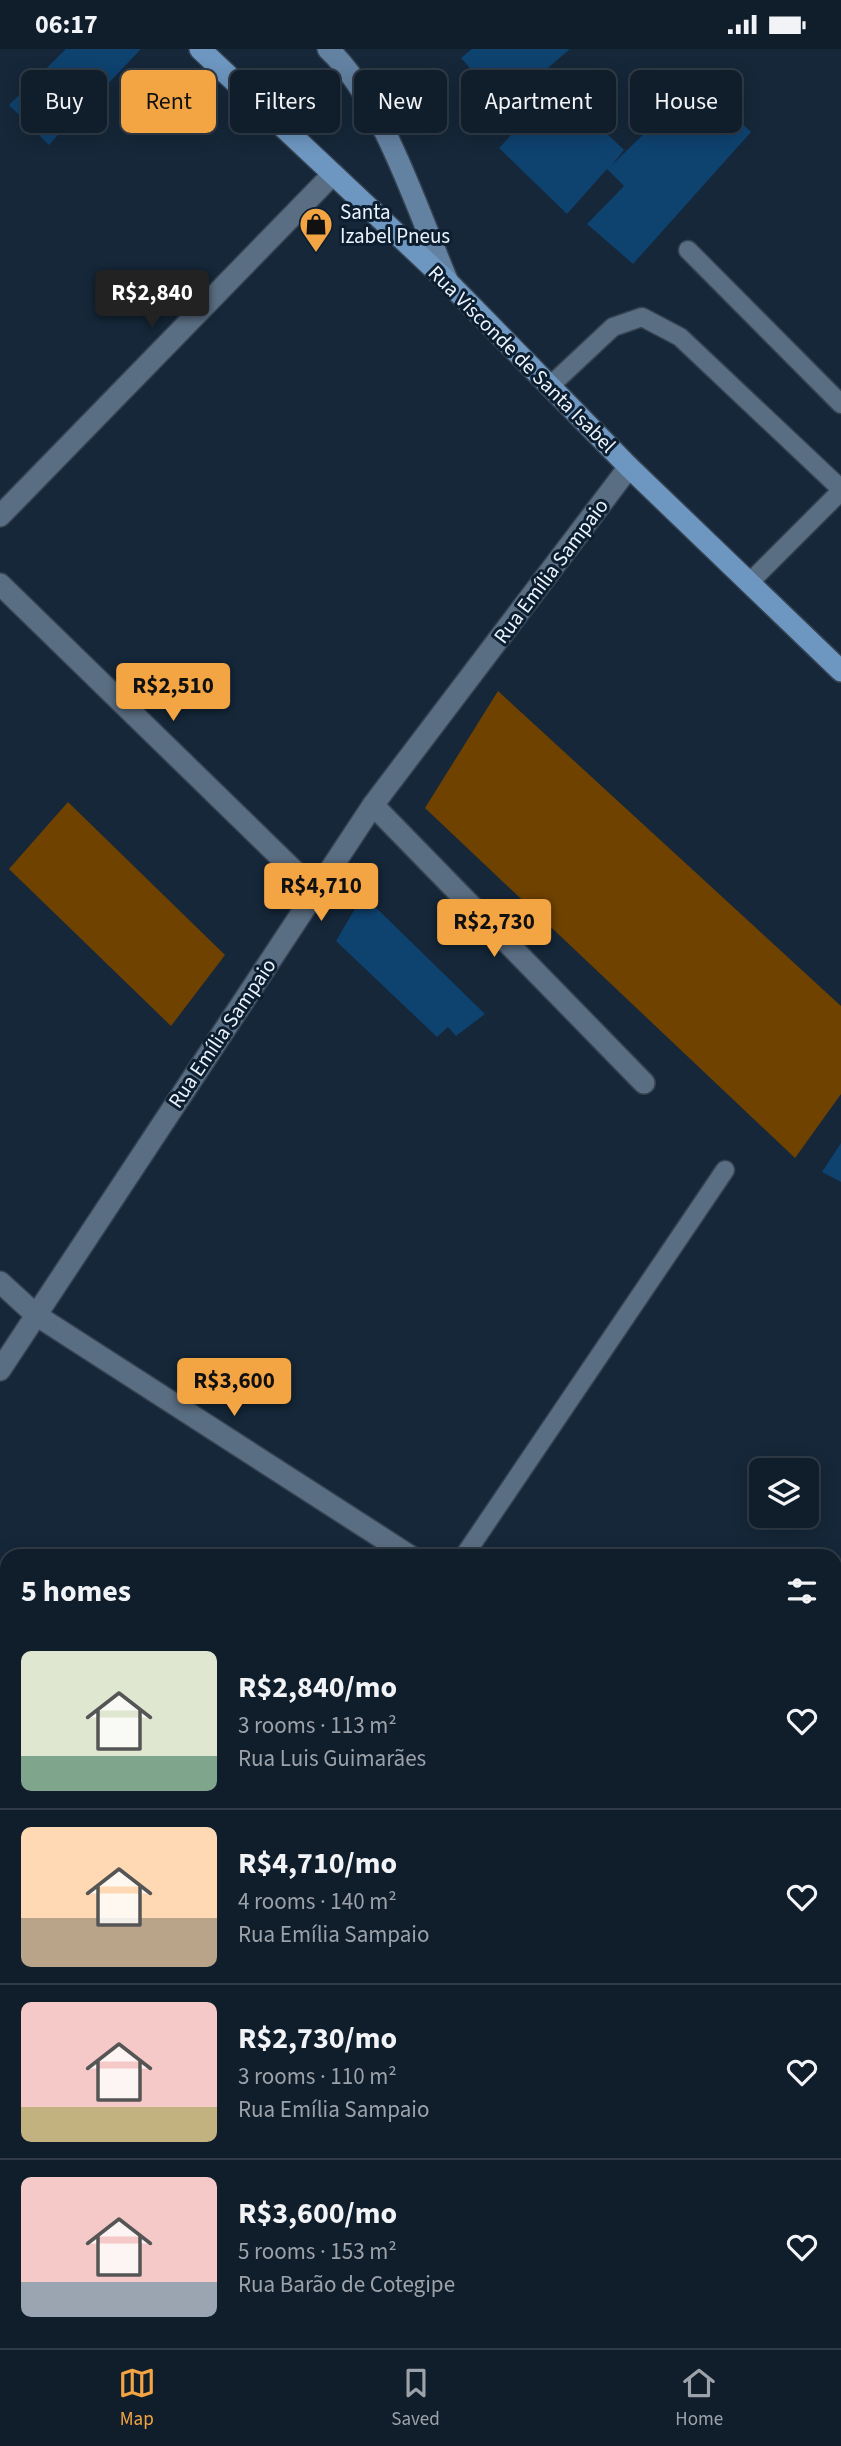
<!DOCTYPE html>
<html lang="en">
<head>
<meta charset="utf-8">
<style>
  :root { --surface:#101d2b; --page:#1e2a37; --text:#f1f3f6; --muted:#9ca2a9; --line:#303b47; --accent:#f3a443 }
  body { margin:0; font-family:"Source Sans 3",sans-serif; background:var(--page); color:var(--text); height:100vh; display:flex; flex-direction:column; font-size:26px; white-space:nowrap }
  * { box-sizing:border-box; margin:0 }
  p { font-size:23px; color:var(--muted) }
  .icon { flex:none; width:38px; height:38px; fill:none; stroke:currentColor; stroke-width:2; stroke-linecap:round; stroke-linejoin:round }
  .map { position:relative; flex:1; overflow:hidden }
  .panel { position:absolute; left:0px; top:1500px; width:842px; height:800px; display:flex; flex-direction:column; background:var(--surface); border-radius:21px 21px 0 0; box-shadow:0 4px 18px #0003,0 0 0 2px var(--line) }
  .panel>* { flex:none }
  .hud { position:absolute; left:21px; top:21px; width:800px; height:63px; display:flex; gap:14px }
  .controls { position:absolute; left:749px; top:1409px; display:grid; gap:14px }
  .controls a { display:grid; place-items:center; width:70px; height:70px; border-radius:10px; background:var(--surface); box-shadow:0 4px 18px #0003,0 0 0 2px var(--line); font-size:35px }
  .price { position:absolute; translate:-50% -60px; padding:0 16px; border-radius:7px; background:var(--accent); color:#111; font-size:23px; line-height:46px; filter:drop-shadow(0 2px 4px #0008) }
  .price::after { content:''; position:absolute; left:50%; top:42px; width:21px; height:16px; margin-left:-10px; background:inherit; clip-path:polygon(0 0,100% 0,50% 100%) }
  .price.current { background:#222; color:#fff }
  ul { padding:0; list-style:none }
  li { display:flex; align-items:center; gap:21px; height:175px; padding:0 21px }
  li+li { border-top:2px solid var(--line) }
  li span { display:grid; place-items:center; flex:none; width:196px; height:140px; border-radius:10px; color:#555 }
  li>.icon { margin-inline-start:auto }
  span .icon { width:84px; height:84px; fill:#fffc; stroke-width:1 }
  li b { font-size:30px }
  h2 { display:flex; justify-content:space-between; align-items:center; height:84px; padding:0 21px; font-size:30px }
  .pill { padding:0 24px; border-radius:10px; background:var(--surface); box-shadow:0 4px 18px #0003,0 0 0 2px var(--line); font-size:24px; line-height:63px }
  .pill.current { background:var(--accent); color:#111 }
  .status { display:flex; justify-content:space-between; align-items:center; height:49px; padding:0 35px; background:var(--surface); direction:ltr }
  .status svg { height:19px; fill:currentColor }
  .tab-bar { display:flex; justify-content:space-around; align-items:center; height:98px; border-top:2px solid var(--line); background:var(--surface); font-size:19px; color:var(--muted) }
  .tab-bar a { display:grid; justify-items:center; gap:4px }
  .tab-bar .current { color:var(--accent) }
  .map>svg:first-child { display:block }
</style>
</head>
<body>
<div class="status"><b>06:17</b><svg viewBox="0 0 49 12"><path d="M0 12V9h3v3zM5 12V6h3v6zM10 12V3h3v9zM15 12V0h3v12zM26 1h20v11H26zM47 4h2v5h-2z"/></svg></div>
<div class="map">
<svg width="841" height="2299" viewBox="0 0 841 2299">
  <rect width="100%" height="100%" fill="#152739"/>
  <polygon fill="#193148" points="0,1999 7,2003 7,2292 100,2293 96,2299 0,2299"/>
  <g fill="#6f4200">
    <polygon points="498,642 841,957 841,1045 795,1109 425,759"/>
    <polygon points="68,753 225,906 171,977 9,820"/>
  </g>
  <g fill="#0e426f">
    <polygon points="66,0 141,0 105,38 86,20 71,41 86,54 49,96 9,56"/>
    <polygon points="472,0 570,0 527,37 535,45 513,68 461,9"/>
    <polygon points="557,37 624,101 611,117 664,65 679,77 712,45 751,83 633,215 587,175 624,137 607,120 567,165 499,99"/>
    <polygon points="363,846 485,965 456,987 448,978 437,988 336,892"/>
    <polygon points="841,1094 841,1133 822,1123"/>
  </g>
  <g fill="none" stroke-linecap="round" stroke-linejoin="round">
    <defs>
      <g id="lane">
        <polyline points="688,201 841,355"/>
        <polyline points="550,337 613,278 642,268 680,288 841,440"/>
        <polyline points="749,534 841,442"/>
        <polyline points="464,1507 725,1121"/>
        <polyline points="0,1621 7,1610"/>
        <polyline points="0,2138 7,2135"/>
      </g>
      <g id="street">
        <polyline points="0,467 333,125"/>
        <polyline points="0,535 316,843"/>
        <polyline points="373,756 644,1034"/>
        <polyline points="0,1233 36,1266 410,1507"/>
        <polyline points="0,1321 373,756 629,418"/>
        <polyline points="835,1615 841,1606"/>
        <polyline points="835,1779 841,1783"/>
        <polyline points="395,2299 399,2292"/>
      </g>
      <path id="secondary" d="M328 0C383 51 418 163 448 233"/>
      <g id="primary">
        <polyline points="200,0 448,233 629,418 841,622"/>
        <polyline points="0,1947 7,1951"/>
        <polyline points="528,2292 538,2299"/>
      </g>
    </defs>
    <use href="#lane" stroke="#354251" stroke-width="21"/>
    <use href="#street" stroke="#354251" stroke-width="24"/>
    <use href="#secondary" stroke="#354251" stroke-width="24"/>
    <use href="#primary" stroke="#354251" stroke-width="24"/>
    <use href="#lane" stroke="#5a6e83" stroke-width="18"/>
    <use href="#street" stroke="#5a6e83" stroke-width="21"/>
    <use href="#secondary" stroke="#6382a2" stroke-width="21"/>
    <use href="#primary" stroke="#6d96c0" stroke-width="21"/>
  </g>
  <defs>
    <symbol id="shop-pin" viewBox="-11 -11 22 30"><path d="M0 17L-7.5 6A9.5 9.5 0 1 1 7.5 6Z" fill="#f3a443" stroke="#0c1e2f"/><path d="M-5-2.5h2.3a2.7 3.5 0 0 1 5.4 0H5L5.5 6h-11ZM-1.5-2.5h3a1.5 2.3 0 0 0-3 0Z" fill="#111"/></symbol>
  </defs>
  <g fill-rule="evenodd">
    <use href="#shop-pin" x="297" y="156" width="38" height="52"/>
  </g>
  <g text-anchor="middle" dominant-baseline="central" stroke-width="6" stroke-linejoin="round" paint-order="stroke">
    <g font-size="21" fill="#eaf3fd" stroke="#0c1e2f" text-anchor="start">
      <text x="340" y="163">Santa<tspan x="340" dy="24">Izabel Pneus</tspan></text>
    </g>
    <g font-size="21" fill="#eaf3fd" stroke="#0c1e2f">
      <text transform="translate(522 310) rotate(45)">Rua Visconde de Santa Isabel</text>
      <text transform="translate(551 522) rotate(-53)">Rua Emília Sampaio</text>
      <text transform="translate(222 984) rotate(-56)">Rua Emília Sampaio</text>
    </g>
  </g>
</svg>
<div class="controls">
<a><svg class="icon" aria-label="layers" viewBox="0 0 24 24"><path d="M12 4l9 5-9 5-9-5zM3 14l9 5 9-5"/></svg></a>
</div>
<b class="price current" style="left:152px;top:281px">R$2,840</b>
<b class="price" style="left:173px;top:674px">R$2,510</b>
<b class="price" style="left:321px;top:874px">R$4,710</b>
<b class="price" style="left:494px;top:910px">R$2,730</b>
<b class="price" style="left:234px;top:1369px">R$3,600</b>
<div class="hud">
<a class="pill">Buy</a>
<a class="pill current">Rent</a>
<a class="pill">Filters</a>
<a class="pill">New</a>
<a class="pill">Apartment</a>
<a class="pill">House</a>
</div>
<section class="panel">
<h2>5 homes<svg class="icon" aria-label="filters" viewBox="0 0 24 24"><path d="M4 7h16M4 17h16"/><circle cx="9" cy="7" r="2"/><circle cx="15" cy="17" r="2"/></svg></h2>
<ul>
<li><span style="background:linear-gradient(#dfe7d0 75%,#7fa58c 0)"><svg class="icon" aria-label="home" viewBox="0 0 24 24"><path d="M3 11l9-7 9 7M6 9v11h12V9"/></svg></span><div><b>R$2,840/mo</b><p>3 rooms · 113 m²</p><p>Rua Luis Guimarães</p></div><svg class="icon" aria-label="heart" viewBox="0 0 24 24"><path d="M12 20l-8-8c-3-5 5-10 8-4 3-6 11-1 8 4z"/></svg></li>
<li><span style="background:linear-gradient(#ffd9b3 65%,#b9a48a 0)"><svg class="icon" aria-label="home" viewBox="0 0 24 24"><path d="M3 11l9-7 9 7M6 9v11h12V9"/></svg></span><div><b>R$4,710/mo</b><p>4 rooms · 140 m²</p><p>Rua Emília Sampaio</p></div><svg class="icon" aria-label="heart" viewBox="0 0 24 24"><path d="M12 20l-8-8c-3-5 5-10 8-4 3-6 11-1 8 4z"/></svg></li>
<li><span style="background:linear-gradient(#f6c9c9 75%,#c2b280 0)"><svg class="icon" aria-label="home" viewBox="0 0 24 24"><path d="M3 11l9-7 9 7M6 9v11h12V9"/></svg></span><div><b>R$2,730/mo</b><p>3 rooms · 110 m²</p><p>Rua Emília Sampaio</p></div><svg class="icon" aria-label="heart" viewBox="0 0 24 24"><path d="M12 20l-8-8c-3-5 5-10 8-4 3-6 11-1 8 4z"/></svg></li>
<li><span style="background:linear-gradient(#f6c9c9 75%,#9aa5b1 0)"><svg class="icon" aria-label="home" viewBox="0 0 24 24"><path d="M3 11l9-7 9 7M6 9v11h12V9"/></svg></span><div><b>R$3,600/mo</b><p>5 rooms · 153 m²</p><p>Rua Barão de Cotegipe</p></div><svg class="icon" aria-label="heart" viewBox="0 0 24 24"><path d="M12 20l-8-8c-3-5 5-10 8-4 3-6 11-1 8 4z"/></svg></li>
</ul>
</section>
</div>
<nav class="tab-bar">
<a class="current"><svg class="icon" aria-label="map" viewBox="0 0 24 24"><path d="M3 6l6-2 6 2 6-2v14l-6 2-6-2-6 2zM9 4v14M15 6v14"/></svg>Map</a>
<a><svg class="icon" aria-label="saved" viewBox="0 0 24 24"><path d="M7 4h10v16l-5-4-5 4z"/></svg>Saved</a>
<a><svg class="icon" aria-label="home" viewBox="0 0 24 24"><path d="M3 11l9-7 9 7M6 9v11h12V9"/></svg>Home</a>
</nav>
</body>
</html>
